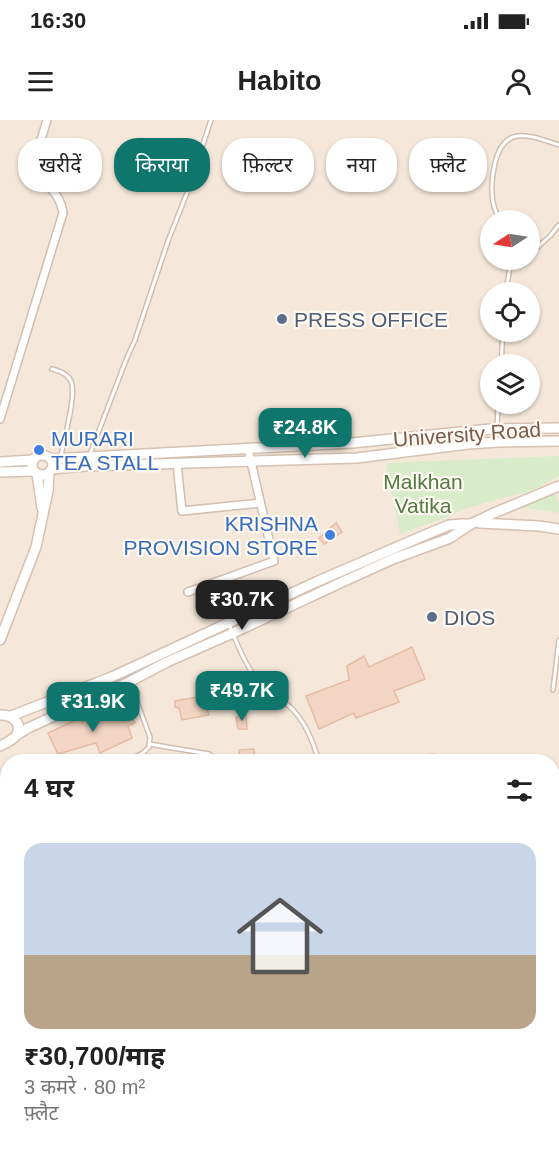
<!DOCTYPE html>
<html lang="hi">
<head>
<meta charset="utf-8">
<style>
  :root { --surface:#fff; --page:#f6f6f6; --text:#222; --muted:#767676; --line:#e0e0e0; --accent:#0f766e }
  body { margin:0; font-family:Helvetica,"Noto Sans Devanagari",sans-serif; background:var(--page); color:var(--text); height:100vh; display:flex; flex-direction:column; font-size:22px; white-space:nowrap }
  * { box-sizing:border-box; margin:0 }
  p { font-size:20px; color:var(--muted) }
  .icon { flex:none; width:33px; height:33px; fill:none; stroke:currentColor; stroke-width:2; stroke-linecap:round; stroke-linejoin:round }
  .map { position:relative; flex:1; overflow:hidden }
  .side { position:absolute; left:0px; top:634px; width:560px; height:404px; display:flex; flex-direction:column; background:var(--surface); border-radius:24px 24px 0 0; box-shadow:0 2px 4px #0004 }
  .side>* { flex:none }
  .banner { position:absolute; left:18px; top:18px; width:524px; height:54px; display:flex; gap:12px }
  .needle { width:39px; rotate:258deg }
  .buttons { position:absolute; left:480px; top:90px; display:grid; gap:12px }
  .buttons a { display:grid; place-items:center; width:60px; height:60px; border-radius:50%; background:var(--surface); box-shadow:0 2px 4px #0004; font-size:30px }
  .price { position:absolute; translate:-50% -51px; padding:0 14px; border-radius:12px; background:var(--accent); color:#fff; font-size:20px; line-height:39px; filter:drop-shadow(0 2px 3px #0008) }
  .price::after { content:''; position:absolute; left:50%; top:36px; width:18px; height:14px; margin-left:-9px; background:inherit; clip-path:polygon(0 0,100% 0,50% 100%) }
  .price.selected { background:#222; color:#fff }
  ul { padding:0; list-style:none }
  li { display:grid; align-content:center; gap:12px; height:318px; padding:0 24px }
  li+li { border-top:2px solid var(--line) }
  li span { display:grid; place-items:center; height:186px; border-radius:18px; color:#555 }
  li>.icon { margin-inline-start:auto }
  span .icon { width:108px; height:108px; fill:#fffc; stroke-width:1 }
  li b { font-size:26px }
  h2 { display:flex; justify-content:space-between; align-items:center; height:72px; padding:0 24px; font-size:26px }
  .tag { padding:0 21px; border-radius:24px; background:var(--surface); box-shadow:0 2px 4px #0004; font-size:21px; line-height:54px }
  .tag.selected { background:var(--accent); color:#fff }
  .status { display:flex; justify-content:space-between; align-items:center; height:42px; padding:0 30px; background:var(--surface); direction:ltr }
  .status svg { height:16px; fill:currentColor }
  header { display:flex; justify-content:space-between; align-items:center; height:78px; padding:0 24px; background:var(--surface); font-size:27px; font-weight:700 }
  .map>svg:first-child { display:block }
</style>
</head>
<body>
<div class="status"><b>16:30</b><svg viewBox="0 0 49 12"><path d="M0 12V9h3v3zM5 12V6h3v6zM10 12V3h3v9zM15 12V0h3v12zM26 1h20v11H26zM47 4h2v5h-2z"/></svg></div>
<header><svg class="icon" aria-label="menu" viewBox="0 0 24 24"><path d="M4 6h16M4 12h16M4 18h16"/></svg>Habito<svg class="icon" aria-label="person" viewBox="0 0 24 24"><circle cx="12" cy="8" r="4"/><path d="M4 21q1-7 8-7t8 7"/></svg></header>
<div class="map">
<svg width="559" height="1037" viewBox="0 0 559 1037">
  <rect width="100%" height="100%" fill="#fdf6ec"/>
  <path fill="#f5e8da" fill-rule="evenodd" d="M0 0H559V1037H0ZM490 100H530V140H490ZM490 172H530V212H490ZM490 244H530V284H490ZM8 642H552V1030H8Z"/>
  <g fill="#d8ecc9">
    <polygon points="559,336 559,356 533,370 464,389 442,399 400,414 386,343"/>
    <polygon points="554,370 559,385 559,393 521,387"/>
  </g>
  <g fill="#f3d5c3" stroke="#e6bba3" stroke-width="1.5">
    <polygon points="336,403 342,412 324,424 319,418"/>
    <polygon points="412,527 425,559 394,571 399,582 356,598 354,593 319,609 306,576 349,560 347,546 364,536 369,547"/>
    <polygon points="203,576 209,595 182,600 179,588 175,587 175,581"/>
    <polygon points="120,589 123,599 130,595 135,603 128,606 132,618 100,633 96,623 58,634 48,613 80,598 82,602"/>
    <polygon points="246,595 247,609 238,609 236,597"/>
    <polygon points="254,629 255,642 240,642 239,630"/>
    <polygon points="434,634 431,642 414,642 415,636"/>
  </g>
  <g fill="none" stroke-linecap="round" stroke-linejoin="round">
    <defs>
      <g id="lane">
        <path d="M499 100C497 95 494 88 493 82 490 63 493 20 517 16 530 14 546 21 559 25"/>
        <polyline points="530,134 550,116 559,105"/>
        <polyline points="510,146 521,140"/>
        <polyline points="506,172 510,146 509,140"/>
        <polyline points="501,244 503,212"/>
        <path d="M52 249C59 251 67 253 71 261 77 274 64 319 61 336"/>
        <polyline points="497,307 498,284"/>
        <polyline points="90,334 126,240 135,220 168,121 187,73 211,0"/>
        <path d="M229 504C238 527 248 551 265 570 271 577 281 579 288 585 305 600 313 621 319 642"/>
        <polyline points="553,570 559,520"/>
        <polyline points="149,624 209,634 221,642"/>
        <polyline points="124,642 143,633 149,627 150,617 130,563"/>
        <polyline points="488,642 491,640 525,639"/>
      </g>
      <g id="street">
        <path d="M0 299 63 93C60 69 41 66 37 47 34 35 44 12 47 0"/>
        <polyline points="177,344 182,391 260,383"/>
        <polyline points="188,472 274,441 248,329"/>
        <polyline points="0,692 8,698"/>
        <polyline points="0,870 8,869"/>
        <polyline points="552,881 559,881"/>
        <polyline points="552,914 559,913"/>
        <polyline points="552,970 559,960"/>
        <polyline points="0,986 8,985"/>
        <polyline points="103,1030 104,1037"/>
        <polyline points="321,1030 333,1037"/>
        <polyline points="443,1030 453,1033 457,1037"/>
        <polyline points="40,1037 47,1033 61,1030"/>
        <polyline points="396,1037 401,1030"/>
        <polyline points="507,1037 512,1030"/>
      </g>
      <g id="secondary">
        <polyline points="51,339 352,323 491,309 559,308"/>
        <path d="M0 342 33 340 38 335C53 334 59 347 45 355 35 356 30 349 33 340"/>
        <polyline points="52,349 86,346 357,338 468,324 499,322 559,321"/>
        <polyline points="0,352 33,351"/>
        <polyline points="37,354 42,388"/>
        <polyline points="479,403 539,406 559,409"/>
        <polyline points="0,520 36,427 48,371 49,353"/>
        <path d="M0 595C10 594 23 602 17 614 14 620 6 623 0 626"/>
        <polyline points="11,596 114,556 316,462 418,418 449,405 463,404 471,404"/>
        <polyline points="17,615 28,608 129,562 167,542 233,513 340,463 393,439 450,418 471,404 494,393 559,366"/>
      </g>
    </defs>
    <use href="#lane" stroke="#d1beb0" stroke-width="6"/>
    <use href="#street" stroke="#d1beb0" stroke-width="10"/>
    <use href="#secondary" stroke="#d6c0b0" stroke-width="12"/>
    <use href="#lane" stroke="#fff" stroke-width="3"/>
    <use href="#street" stroke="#fff" stroke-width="7"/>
    <use href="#secondary" stroke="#fff" stroke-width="9"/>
    <g stroke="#b9a8c9" stroke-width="2" stroke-dasharray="9 6" stroke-linecap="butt">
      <polyline points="552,763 559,757"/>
      <polyline points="552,780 559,774"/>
      <polyline points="248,1037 255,1030"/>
      <polyline points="279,1037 287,1030"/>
    </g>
  </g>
  <g fill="#5c6f8a" stroke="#fffaf3" stroke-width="2">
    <circle cx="282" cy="199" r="6"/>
    <circle cx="432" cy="497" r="6"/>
  </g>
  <g fill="#3f7fe0" stroke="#fffaf3" stroke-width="2">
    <circle cx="39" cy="330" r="6"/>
    <circle cx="330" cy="415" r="6"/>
  </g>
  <g text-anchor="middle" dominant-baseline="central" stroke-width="4.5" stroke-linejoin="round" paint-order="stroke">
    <g font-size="21" fill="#4e5e75" stroke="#fffaf3" text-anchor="start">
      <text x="294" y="199">PRESS OFFICE</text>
      <text x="444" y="497">DIOS</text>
    </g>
    <g font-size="21" fill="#7a5c4d" stroke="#fffaf3">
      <text transform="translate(467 314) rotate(-4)">University Road</text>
    </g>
    <g font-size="21" fill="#366cbe" stroke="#fffaf3" text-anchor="start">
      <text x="51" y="318">MURARI<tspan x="51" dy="24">TEA STALL</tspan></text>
      <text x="318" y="403" text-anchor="end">KRISHNA<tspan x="318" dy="24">PROVISION STORE</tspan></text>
    </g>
    <g font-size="21" fill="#537a41" stroke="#fffaf3">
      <text x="423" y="361">Malkhan<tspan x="423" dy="24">Vatika</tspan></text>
    </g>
  </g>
</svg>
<div class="buttons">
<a><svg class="needle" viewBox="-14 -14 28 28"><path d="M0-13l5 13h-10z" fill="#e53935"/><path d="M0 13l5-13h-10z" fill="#767676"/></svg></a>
<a><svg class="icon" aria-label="locate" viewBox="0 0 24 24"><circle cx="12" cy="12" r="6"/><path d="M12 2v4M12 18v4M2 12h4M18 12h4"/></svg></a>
<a><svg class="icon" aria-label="layers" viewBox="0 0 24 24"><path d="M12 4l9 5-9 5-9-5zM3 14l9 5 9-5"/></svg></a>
</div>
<b class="price" style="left:305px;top:339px">₹24.8K</b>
<b class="price selected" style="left:242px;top:511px">₹30.7K</b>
<b class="price" style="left:242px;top:602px">₹49.7K</b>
<b class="price" style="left:93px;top:613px">₹31.9K</b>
<div class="banner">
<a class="tag">खरीदें</a>
<a class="tag selected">किराया</a>
<a class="tag">फ़िल्टर</a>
<a class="tag">नया</a>
<a class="tag">फ़्लैट</a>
</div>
<section class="side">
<h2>4 घर<svg class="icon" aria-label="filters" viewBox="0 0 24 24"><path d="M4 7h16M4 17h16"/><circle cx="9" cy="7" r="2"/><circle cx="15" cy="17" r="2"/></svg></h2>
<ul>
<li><span style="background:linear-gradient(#c9d6e8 60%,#b9a48a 0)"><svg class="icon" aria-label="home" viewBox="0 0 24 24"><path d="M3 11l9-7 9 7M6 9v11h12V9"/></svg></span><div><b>₹30,700/माह</b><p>3 कमरे · 80 m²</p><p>फ़्लैट</p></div></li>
</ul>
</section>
</div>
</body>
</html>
